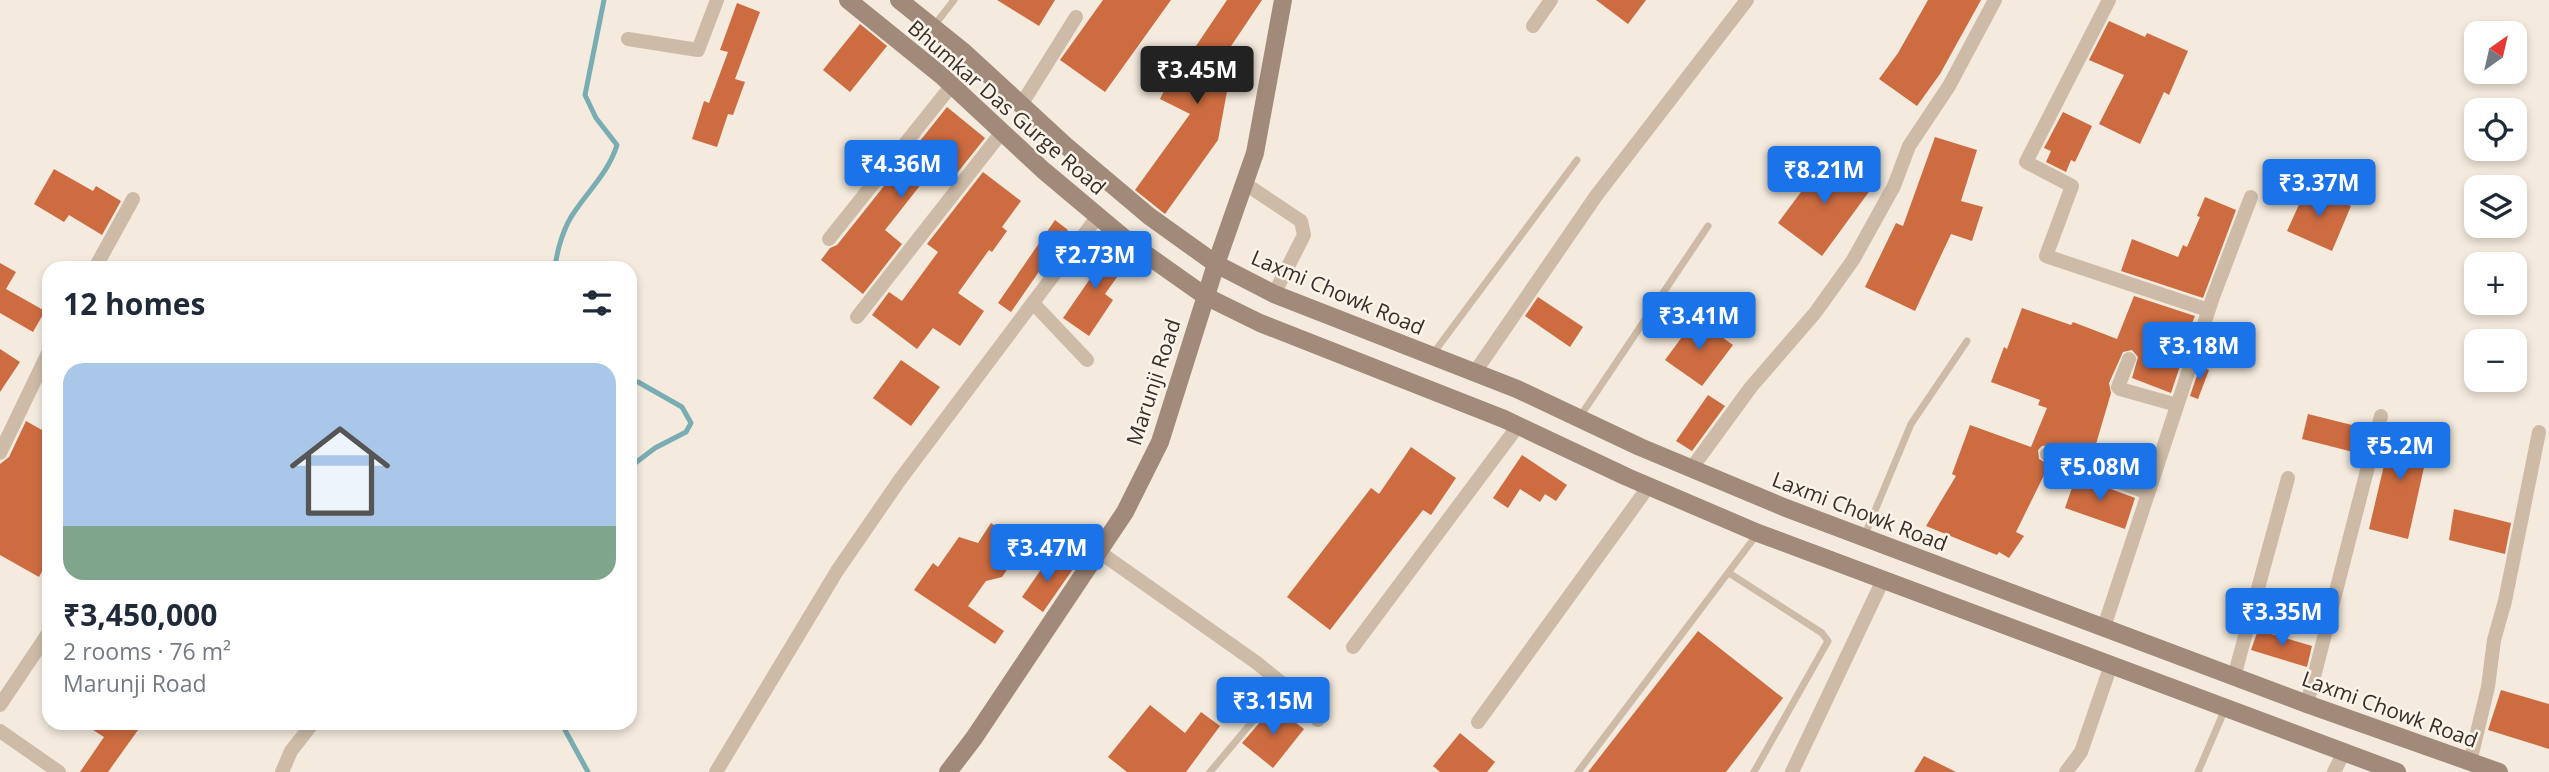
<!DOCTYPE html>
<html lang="en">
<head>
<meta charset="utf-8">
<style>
  :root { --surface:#fff; --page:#f2f2f3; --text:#1f2937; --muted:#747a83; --accent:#1a73e8 }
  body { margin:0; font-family:"Open Sans",sans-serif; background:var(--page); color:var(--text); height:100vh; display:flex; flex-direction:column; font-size:26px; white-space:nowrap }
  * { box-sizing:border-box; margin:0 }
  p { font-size:23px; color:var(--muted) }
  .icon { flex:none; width:38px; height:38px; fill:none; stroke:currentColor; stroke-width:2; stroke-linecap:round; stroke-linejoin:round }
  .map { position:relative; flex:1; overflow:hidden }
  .details { position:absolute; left:42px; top:261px; width:595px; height:469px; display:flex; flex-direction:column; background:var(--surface); border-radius:21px; box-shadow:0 4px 10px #0003 }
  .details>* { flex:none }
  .needle { width:46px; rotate:34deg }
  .tools { position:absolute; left:2464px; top:21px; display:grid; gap:14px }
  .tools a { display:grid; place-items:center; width:63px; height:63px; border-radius:14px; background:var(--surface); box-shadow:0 4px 10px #0003; font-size:35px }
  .price { position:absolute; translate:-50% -60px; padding:0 16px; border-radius:7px; background:var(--accent); color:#fff; font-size:23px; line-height:46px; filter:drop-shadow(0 2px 4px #0008) }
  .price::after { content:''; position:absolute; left:50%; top:42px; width:21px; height:16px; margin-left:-10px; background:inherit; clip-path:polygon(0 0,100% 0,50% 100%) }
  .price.active { background:#222; color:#fff }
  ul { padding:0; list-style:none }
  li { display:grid; align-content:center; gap:14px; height:371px; padding:0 21px }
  li span { display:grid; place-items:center; height:217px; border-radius:21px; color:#555 }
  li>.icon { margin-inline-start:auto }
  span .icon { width:126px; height:126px; fill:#fffc; stroke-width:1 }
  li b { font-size:30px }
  h2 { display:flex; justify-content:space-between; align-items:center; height:84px; padding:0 21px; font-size:30px }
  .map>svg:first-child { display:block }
</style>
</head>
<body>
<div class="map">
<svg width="2549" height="772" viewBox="0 0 2549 772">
  <rect width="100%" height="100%" fill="#f4eadd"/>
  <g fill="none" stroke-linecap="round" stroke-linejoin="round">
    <g stroke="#7aadb3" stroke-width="5">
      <path d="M555 268C557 249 564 226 575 211 590 189 609 171 617 145L596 118 585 95 604 0"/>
      <polyline points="630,382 638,382 682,407 691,423 686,432 655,448 630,467"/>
      <polyline points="630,564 633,588 630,595"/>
      <polyline points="567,723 565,730 588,772"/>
    </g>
  </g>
  <g fill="#cd6c41">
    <polygon points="997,0 1055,0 1039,26"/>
    <polygon points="1103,0 1171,0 1105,92 1060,60"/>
    <polygon points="1227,0 1262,0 1217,67 1231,70 1218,140 1165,214 1135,190 1190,114 1160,99 1167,85 1169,86"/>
    <polygon points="1596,0 1646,0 1628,24"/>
    <polygon points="1928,0 1981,0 1940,74 1917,106 1879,79 1898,53"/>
    <polygon points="737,3 760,12 735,79 745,82 733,115 728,114 717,147 692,139 704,101 709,103 728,52 720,50"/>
    <polygon points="2109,21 2145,37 2147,33 2188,51 2169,95 2164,92 2140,144 2099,124 2124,75 2089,60"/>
    <polygon points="860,24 887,46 850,92 823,70"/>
    <polygon points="947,107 985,138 950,182 933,169 885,230 902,244 863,294 821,260 830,248 837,245"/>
    <polygon points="2063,112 2092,126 2075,162 2071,160 2066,172 2046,162 2051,151 2044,148"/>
    <polygon points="1935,137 1977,150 1961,201 1983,207 1972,241 1951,234 1915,311 1865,287 1896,223 1903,226"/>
    <polygon points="1827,157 1871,189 1822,256 1778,223"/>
    <polygon points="54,169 93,191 96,186 121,201 102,235 69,215 64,222 34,204"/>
    <polygon points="983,172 1021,201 1002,227 1007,231 992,252 989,250 958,293 984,311 960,346 933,328 917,349 872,315 889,292 902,301 938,252 927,244"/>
    <polygon points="2307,187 2351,206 2332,251 2287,231"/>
    <polygon points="2205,197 2236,210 2203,298 2121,271 2132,239 2178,257 2183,245 2187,247 2200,217 2197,216"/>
    <polygon points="1055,220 1068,230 1011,312 998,303"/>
    <polygon points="1100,244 1127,263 1105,294 1113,300 1089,336 1063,318 1094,273 1084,266"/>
    <polygon points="0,263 16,272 6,289 45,311 33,332 0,313"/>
    <polygon points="2134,296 2195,316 2179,355 2183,357 2171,393 2132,378 2138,357 2132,350 2123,352 2109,383 2111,393 2091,461 2050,445 2042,446 2038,450 2039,459 2049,465 2016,532 2024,536 2009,558 1999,552 1997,555 1926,526 1956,476 1952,474 1970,425 2031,447 2047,408 2038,405 2040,400 1991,382 2004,347 2007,349 2022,308 2071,325 2073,322 2117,339"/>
    <polygon points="1538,297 1583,327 1570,347 1525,316"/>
    <polygon points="1696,318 1733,345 1702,386 1665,360"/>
    <polygon points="0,349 20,362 0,392"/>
    <polygon points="901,360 940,387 911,426 873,398"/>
    <polygon points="2200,366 2209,370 2198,399 2190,396"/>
    <polygon points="1708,395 1725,406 1692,451 1676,441"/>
    <polygon points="2308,414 2368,429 2361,454 2302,439"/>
    <polygon points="26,421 49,434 49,559 39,577 0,555 0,464 9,457"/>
    <polygon points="2393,427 2431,436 2408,539 2369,529 2385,461 2380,459 2386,434 2391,435"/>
    <polygon points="1411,447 1456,478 1431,515 1423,510 1330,630 1287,597 1371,488 1379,494"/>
    <polygon points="1522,455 1567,485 1556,501 1545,494 1540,502 1520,489 1508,508 1493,498"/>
    <polygon points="2076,476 2135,498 2125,529 2065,508"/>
    <polygon points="2454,509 2511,523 2505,554 2449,540"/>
    <polygon points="991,523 1015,539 1002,559 1011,564 1002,577 986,581 968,606 1004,631 995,644 914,590 933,563 938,567 959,537 978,543"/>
    <polygon points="1049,558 1073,569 1043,612 1022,597"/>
    <polygon points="2258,630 2312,646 2307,667 2251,650"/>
    <polygon points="1698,631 1783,698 1726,772 1588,772"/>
    <polygon points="2501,690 2549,704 2549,749 2488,730"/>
    <polygon points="1150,705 1185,733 1201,712 1220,726 1186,772 1127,772 1108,757"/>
    <polygon points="1274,706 1304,729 1273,768 1242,743"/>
    <polygon points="82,723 143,723 108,772 80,772 104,737"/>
    <polygon points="1460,733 1495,762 1487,772 1440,772 1433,766"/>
    <polygon points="1924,756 1956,772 1914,772"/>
  </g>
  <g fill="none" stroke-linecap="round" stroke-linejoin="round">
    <g stroke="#cdbba7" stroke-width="7">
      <polyline points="933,27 954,0"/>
      <polyline points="1432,355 1577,160"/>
      <polyline points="1579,418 1708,226"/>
      <polyline points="1864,537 1911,424 1967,341"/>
      <polyline points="1729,573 1822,633 1828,641 1754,772"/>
      <polyline points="1210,772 1283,685"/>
      <polyline points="1578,772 1758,533"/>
      <polyline points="2198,772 2225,709"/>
    </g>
    <g stroke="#cdbba7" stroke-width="14">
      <polyline points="2109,0 2026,162 2072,186 2046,256 2208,310"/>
      <polyline points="1533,26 1551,0"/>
      <polyline points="628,39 698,50 717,0"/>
      <polyline points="1021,105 1076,17"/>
      <polyline points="1244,183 1301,221 1304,235 1274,294"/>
      <polyline points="829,239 952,85"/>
      <polyline points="95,268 133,199"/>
      <polyline points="1033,303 1087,360"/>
      <polyline points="857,317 1002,132"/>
      <polyline points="2129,359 2118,387 2120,389 2177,405"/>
      <polyline points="1475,372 1596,196 1747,0"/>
      <polyline points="0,453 49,351"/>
      <polyline points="2047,454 2148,493"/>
      <polyline points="1691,469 1751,387 1815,313 1853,260 1894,186 1909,146 1949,86 1995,0"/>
      <polyline points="1098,551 1257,663 1284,685 1318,720"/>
      <polyline points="2104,627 2213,297 2251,197"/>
      <polyline points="1353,647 1518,426"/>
      <polyline points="2234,677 2288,478"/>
      <polyline points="2307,704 2381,416"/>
      <polyline points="0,705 49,632"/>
      <polyline points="1478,722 1649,486"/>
      <polyline points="0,731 59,772"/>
      <polyline points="2470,762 2488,687 2494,640 2505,601 2539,432"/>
      <polyline points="282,772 291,751 313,723"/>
      <polyline points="716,772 837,571 899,481 1098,216"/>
      <polyline points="1792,772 1883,580"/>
      <polyline points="2066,772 2081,752 2111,665"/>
      <polyline points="2334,772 2344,752"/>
    </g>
    <g stroke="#a18a79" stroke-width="18">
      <polyline points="848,0 942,76 1043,170 1130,243 1205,296 1260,323 1504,419 1627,477 1758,533 2397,772"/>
      <polyline points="899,0 964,52 1065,145 1149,216 1216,264 1274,294 1517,389 1640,447 1786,508 2307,704 2499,772"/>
      <polyline points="948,772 974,738 1125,512 1160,442 1216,264 1255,153 1283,0"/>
    </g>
  </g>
  <g text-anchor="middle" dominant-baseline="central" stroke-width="5" stroke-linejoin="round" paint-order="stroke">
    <g font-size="21" fill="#392f28" stroke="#fbf4ea">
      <text transform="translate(1007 107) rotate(41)">Bhumkar Das Gurge Road</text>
      <text transform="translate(1338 292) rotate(23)">Laxmi Chowk Road</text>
      <text transform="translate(1153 382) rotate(-72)">Marunji Road</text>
      <text transform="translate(1860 511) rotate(21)">Laxmi Chowk Road</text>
      <text transform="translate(2390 709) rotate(20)">Laxmi Chowk Road</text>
    </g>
  </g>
</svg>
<div class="tools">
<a><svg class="needle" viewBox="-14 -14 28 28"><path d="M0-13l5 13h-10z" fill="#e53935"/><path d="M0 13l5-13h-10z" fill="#747a83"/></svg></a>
<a><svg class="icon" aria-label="locate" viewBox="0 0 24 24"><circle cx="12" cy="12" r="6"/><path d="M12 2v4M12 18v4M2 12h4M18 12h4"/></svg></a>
<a><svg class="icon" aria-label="layers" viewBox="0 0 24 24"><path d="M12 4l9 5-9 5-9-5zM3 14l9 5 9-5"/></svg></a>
<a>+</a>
<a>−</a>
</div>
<b class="price active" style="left:1197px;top:106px">₹3.45M</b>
<b class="price" style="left:901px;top:200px">₹4.36M</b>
<b class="price" style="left:1824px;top:206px">₹8.21M</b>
<b class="price" style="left:2319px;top:219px">₹3.37M</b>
<b class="price" style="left:1095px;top:291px">₹2.73M</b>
<b class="price" style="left:1699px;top:352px">₹3.41M</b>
<b class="price" style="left:2199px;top:382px">₹3.18M</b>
<b class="price" style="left:2400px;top:482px">₹5.2M</b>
<b class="price" style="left:2100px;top:503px">₹5.08M</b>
<b class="price" style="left:1047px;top:584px">₹3.47M</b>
<b class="price" style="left:2282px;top:648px">₹3.35M</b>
<b class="price" style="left:1273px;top:737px">₹3.15M</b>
<section class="details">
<h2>12 homes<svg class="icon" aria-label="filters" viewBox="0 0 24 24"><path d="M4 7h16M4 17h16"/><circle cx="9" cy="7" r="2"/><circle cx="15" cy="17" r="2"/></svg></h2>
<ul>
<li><span style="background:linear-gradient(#a9c7e8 75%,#7fa58c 0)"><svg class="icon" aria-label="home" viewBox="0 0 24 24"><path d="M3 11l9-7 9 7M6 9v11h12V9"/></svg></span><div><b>₹3,450,000</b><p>2 rooms · 76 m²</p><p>Marunji Road</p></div></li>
</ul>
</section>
</div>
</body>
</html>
